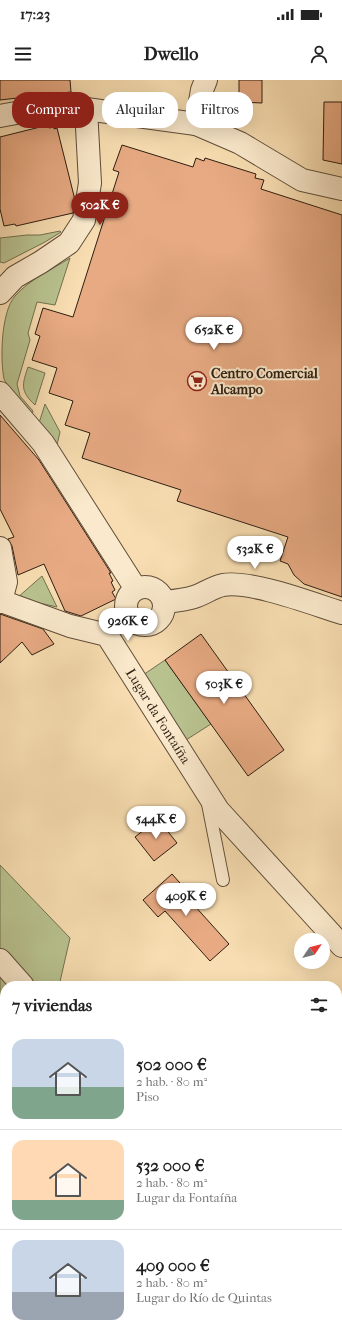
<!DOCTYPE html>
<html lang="es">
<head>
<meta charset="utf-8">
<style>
  :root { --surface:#fff; --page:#f2f2f2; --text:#222; --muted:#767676; --line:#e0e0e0; --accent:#8f2418 }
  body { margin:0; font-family:"IM FELL French Canon",serif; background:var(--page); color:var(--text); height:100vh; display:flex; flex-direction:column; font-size:15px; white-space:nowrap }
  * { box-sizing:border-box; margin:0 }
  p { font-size:13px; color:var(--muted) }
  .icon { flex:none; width:22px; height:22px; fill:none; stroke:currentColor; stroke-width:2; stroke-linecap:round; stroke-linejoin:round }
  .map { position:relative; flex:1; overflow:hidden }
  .drawer { position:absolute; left:0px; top:901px; width:342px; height:356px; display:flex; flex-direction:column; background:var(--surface); border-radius:16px 16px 0 0; box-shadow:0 4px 16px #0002 }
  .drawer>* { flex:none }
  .hud { position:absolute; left:12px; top:12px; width:318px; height:36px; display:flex; gap:8px }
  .needle { width:26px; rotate:55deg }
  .fabs { position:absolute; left:294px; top:853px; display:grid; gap:8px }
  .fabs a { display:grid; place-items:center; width:36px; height:36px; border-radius:50%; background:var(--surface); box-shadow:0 4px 16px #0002; font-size:20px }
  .price { position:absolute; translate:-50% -34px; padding:0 9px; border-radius:14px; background:#fff; color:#222; font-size:13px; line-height:26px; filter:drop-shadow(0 1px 2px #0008) }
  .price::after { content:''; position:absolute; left:50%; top:24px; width:12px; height:9px; margin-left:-6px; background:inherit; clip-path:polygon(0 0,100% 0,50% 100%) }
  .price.on { background:var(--accent); color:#fff }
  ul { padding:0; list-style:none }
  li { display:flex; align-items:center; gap:12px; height:100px; padding:0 12px }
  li+li { border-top:1px solid var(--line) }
  li span { display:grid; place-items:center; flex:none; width:112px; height:80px; border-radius:12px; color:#555 }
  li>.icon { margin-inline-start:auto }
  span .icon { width:48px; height:48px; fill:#fffc; stroke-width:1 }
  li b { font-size:17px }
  h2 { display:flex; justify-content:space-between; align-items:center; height:48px; padding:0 12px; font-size:17px }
  .chip { padding:0 14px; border-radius:16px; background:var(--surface); box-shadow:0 4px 16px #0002; font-size:14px; line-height:36px }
  .chip.on { background:var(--accent); color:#fff }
  .status { display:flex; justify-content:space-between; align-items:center; height:28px; padding:0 20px; background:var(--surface); direction:ltr }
  .status svg { height:11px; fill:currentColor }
  header { display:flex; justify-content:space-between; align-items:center; height:52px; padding:0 12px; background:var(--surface); font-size:18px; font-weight:800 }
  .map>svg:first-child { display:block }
</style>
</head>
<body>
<div class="status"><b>17:23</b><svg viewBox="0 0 49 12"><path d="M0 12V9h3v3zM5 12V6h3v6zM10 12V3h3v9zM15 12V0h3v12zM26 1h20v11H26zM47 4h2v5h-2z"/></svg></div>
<header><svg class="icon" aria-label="menu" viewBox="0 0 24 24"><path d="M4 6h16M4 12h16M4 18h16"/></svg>Dwello<svg class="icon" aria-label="person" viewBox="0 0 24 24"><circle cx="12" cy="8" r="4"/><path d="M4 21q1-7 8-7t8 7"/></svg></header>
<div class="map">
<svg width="342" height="1257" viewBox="0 0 342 1257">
  <rect width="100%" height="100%" fill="#f7ddb1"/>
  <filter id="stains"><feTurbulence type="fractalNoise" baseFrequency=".005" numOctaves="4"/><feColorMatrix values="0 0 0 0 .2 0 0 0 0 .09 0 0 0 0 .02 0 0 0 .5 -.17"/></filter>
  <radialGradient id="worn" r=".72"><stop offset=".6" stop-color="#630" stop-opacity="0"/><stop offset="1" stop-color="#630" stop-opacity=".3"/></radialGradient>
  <g fill="#b8c28f" stroke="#737050">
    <polygon points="60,151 61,152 45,162 4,183 0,182 0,158 27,155 40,155"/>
    <path d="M70 178 55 225 37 222 28 253 30 260 17 304 20 316 33 331 32 335C22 324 10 313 4 299 0 279 1 232 15 216 30 199 51 190 70 178Z"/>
    <path d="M28 287 45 293 35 325C20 311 22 305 28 287Z"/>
    <polygon points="45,324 60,352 57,365 39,343"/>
    <polygon points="42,496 57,527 17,518"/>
    <polygon points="165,580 211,644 186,660 143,595"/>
    <polygon points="0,785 70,858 59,906 5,906 5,929 0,931"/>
  </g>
  <g fill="#e7aa83" stroke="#2e1e12">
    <polygon points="0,0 70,0 71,12 0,20"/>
    <polygon points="239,0 262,0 262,23 239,22"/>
    <polygon points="324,22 342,22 342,84 323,80"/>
    <polygon points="48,45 49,48 54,47 54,49 57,48 75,120 73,133 16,146 15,144 4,146 0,129 0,57"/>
    <polygon points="122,65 193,87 196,78 204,81 205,78 256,94 255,98 264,100 261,109 342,135 342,517 304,504 294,495 288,484 280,481 288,457 177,421 181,410 82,378 90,353 65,345 73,321 49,313 57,288 32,280 40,256 35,254 43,228 73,237 119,92 113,90"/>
    <polygon points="0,335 39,380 111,493 109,493 113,501 111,502 115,510 112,512 116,519 81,536 65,531 44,484 18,495 12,466 8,459 14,457 0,429"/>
    <polygon points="0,534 43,549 54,564 32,575 22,562 0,583"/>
    <polygon points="201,554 284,670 248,696 165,580"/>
    <polygon points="158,739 177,763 154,781 135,757"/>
    <polygon points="172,794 187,811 184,814 229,864 210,881 165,831 158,837 143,820"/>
  </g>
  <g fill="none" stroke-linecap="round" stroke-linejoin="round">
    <defs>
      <polyline id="service" points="208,724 223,800"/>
      <g id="minor">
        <polyline points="0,36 43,28 86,29 196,44 240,63 302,100 342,109"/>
        <polyline points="196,44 202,10 206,0"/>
        <polyline points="0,213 15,197 41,182 69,163 84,140 90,103 86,29"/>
        <polyline points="0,313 43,363 136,509"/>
        <polyline points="0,468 6,502 1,521"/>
        <circle cx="145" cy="526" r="19"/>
        <polyline points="0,522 1,521 70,546 107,555 218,730 342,866"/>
        <path d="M164 522C174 521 185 520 194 517 204 514 213 507 223 505 250 500 313 524 342 533"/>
        <polyline points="0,880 23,906"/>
        <polyline points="97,1257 97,1252"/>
      </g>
    </defs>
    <use href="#service" stroke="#604e3a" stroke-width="14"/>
    <use href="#minor" stroke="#604e3a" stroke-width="24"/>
    <use href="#service" stroke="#fae9cc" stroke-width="12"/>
    <use href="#minor" stroke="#fae9cc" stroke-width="22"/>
  </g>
  <defs>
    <symbol id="supermarket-ring" viewBox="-11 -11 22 22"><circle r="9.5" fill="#fae9cc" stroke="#8f2418" stroke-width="1.5"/><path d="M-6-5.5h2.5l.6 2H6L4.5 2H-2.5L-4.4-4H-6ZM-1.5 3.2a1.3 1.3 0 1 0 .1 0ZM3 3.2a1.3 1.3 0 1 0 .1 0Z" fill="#8f2418"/></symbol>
  </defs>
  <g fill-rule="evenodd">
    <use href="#supermarket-ring" x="186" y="290" width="22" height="22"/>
  </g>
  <g text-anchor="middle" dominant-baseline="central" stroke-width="4" stroke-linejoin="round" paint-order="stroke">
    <g font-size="14" font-weight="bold" fill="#2e1e12" stroke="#fae9cc" text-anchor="start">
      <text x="211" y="293">Centro Comercial<tspan x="211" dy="16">Alcampo</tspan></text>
    </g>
    <g font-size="14" fill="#2e1e12" stroke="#fae9cc">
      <text transform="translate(158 636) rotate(58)">Lugar da Fontaíña</text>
    </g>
  </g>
  <rect width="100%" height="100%" filter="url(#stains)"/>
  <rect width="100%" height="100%" fill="url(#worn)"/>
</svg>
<div class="fabs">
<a><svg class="needle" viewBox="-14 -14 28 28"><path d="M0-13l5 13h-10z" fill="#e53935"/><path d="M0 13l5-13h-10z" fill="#767676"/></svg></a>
</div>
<b class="price on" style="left:100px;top:146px">502K €</b>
<b class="price" style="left:214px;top:271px">652K €</b>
<b class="price" style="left:255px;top:490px">532K €</b>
<b class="price" style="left:128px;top:562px">926K €</b>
<b class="price" style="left:224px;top:625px">503K €</b>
<b class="price" style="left:156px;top:760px">544K €</b>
<b class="price" style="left:186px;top:837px">409K €</b>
<div class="hud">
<a class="chip on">Comprar</a>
<a class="chip">Alquilar</a>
<a class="chip">Filtros</a>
</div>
<section class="drawer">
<h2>7 viviendas<svg class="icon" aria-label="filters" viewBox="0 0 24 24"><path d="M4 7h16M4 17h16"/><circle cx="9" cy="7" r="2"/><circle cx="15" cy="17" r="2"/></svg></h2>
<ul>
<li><span style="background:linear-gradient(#c9d6e8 60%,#7fa58c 0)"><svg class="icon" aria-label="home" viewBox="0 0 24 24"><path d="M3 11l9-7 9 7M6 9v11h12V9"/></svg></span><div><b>502 000 €</b><p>2 hab. · 80 m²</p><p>Piso</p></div></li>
<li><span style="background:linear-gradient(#ffd9b3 75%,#7fa58c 0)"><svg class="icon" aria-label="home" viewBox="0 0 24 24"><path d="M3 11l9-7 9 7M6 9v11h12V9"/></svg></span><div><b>532 000 €</b><p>2 hab. · 80 m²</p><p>Lugar da Fontaíña</p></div></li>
<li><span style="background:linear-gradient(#c9d6e8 65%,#9aa5b1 0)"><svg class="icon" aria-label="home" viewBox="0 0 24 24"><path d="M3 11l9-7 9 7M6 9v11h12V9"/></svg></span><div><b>409 000 €</b><p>2 hab. · 80 m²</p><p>Lugar do Río de Quintas</p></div></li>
</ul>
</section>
</div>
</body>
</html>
